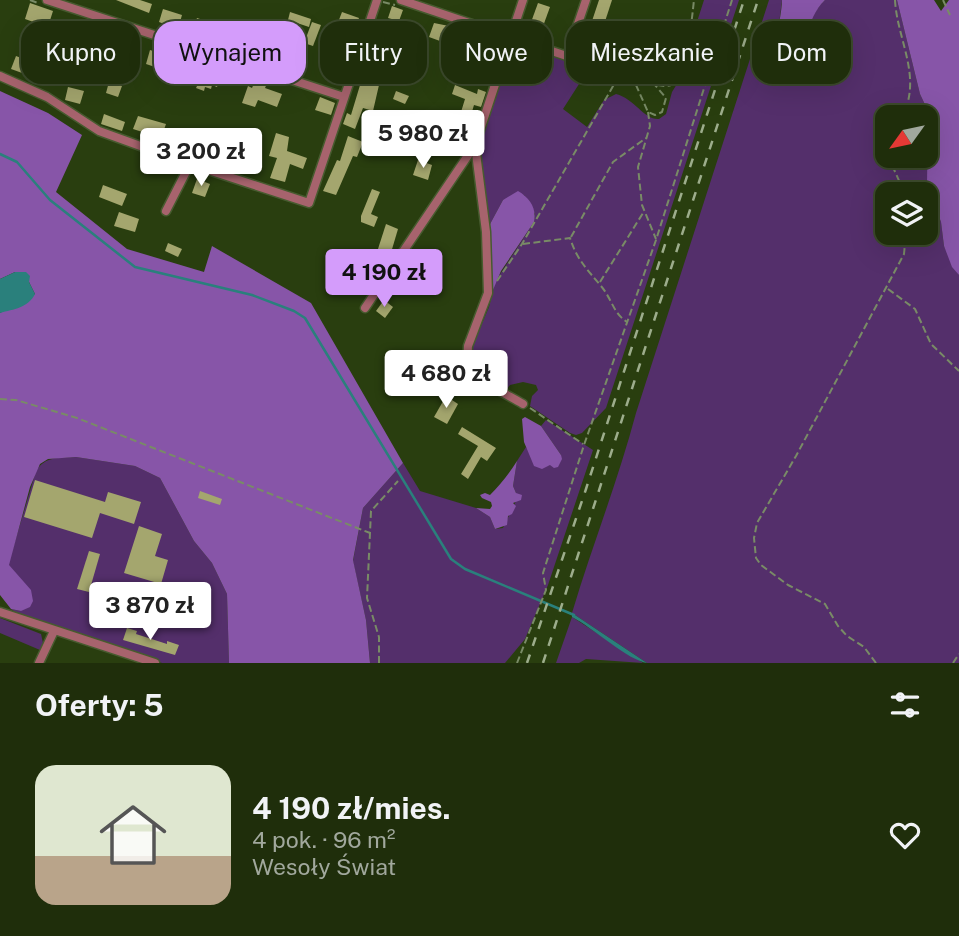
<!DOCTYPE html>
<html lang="pl">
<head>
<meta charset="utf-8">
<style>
  :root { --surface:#1f2e0b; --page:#273614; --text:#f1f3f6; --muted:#a1a89d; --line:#3c4a2c; --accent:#d49cfb }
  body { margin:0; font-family:"Public Sans",sans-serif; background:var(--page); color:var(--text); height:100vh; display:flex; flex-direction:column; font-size:26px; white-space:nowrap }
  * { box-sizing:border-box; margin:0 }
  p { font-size:23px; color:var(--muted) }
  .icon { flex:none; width:38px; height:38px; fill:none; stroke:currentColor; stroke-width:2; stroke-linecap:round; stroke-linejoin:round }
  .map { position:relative; height:663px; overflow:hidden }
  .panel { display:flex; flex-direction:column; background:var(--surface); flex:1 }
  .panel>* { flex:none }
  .hud { position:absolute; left:21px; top:21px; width:917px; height:63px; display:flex; gap:14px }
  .needle { width:46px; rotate:237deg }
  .buttons { position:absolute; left:875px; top:105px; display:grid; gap:14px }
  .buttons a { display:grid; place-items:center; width:63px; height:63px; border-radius:14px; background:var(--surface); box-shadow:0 7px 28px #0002,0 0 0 2px var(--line); font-size:35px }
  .price { position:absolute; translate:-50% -60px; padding:0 16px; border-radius:7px; background:#fff; color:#222; font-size:23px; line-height:46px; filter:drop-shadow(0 2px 4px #0008) }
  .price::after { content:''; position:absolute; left:50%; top:42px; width:21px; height:16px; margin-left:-10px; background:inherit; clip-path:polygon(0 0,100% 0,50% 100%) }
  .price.current { background:var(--accent); color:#111 }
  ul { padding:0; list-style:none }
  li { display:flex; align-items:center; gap:21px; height:175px; padding:0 35px }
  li+li { border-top:2px solid var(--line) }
  li span { display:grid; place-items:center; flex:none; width:196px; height:140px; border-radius:21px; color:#555 }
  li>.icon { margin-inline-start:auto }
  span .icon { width:84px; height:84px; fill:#fffc; stroke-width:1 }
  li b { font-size:30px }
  h2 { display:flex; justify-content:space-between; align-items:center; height:84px; padding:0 35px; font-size:30px }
  .chip { padding:0 24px; border-radius:21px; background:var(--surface); box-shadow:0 7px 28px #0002,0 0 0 2px var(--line); font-size:24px; line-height:63px }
  .chip.current { background:var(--accent); color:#111 }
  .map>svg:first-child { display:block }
</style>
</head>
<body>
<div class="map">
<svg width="959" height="663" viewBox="0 0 959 663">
  <rect width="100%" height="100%" fill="#293e0f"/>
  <g fill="#542f6b" fill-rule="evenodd">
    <path d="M704 0H739L606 408 582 433 576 435 570 433 530 406 532 396 538 390 536 385 523 382 510 385 506 390 477 371 473 360 472 347 489 307 495 282 534 222 535 214 524 195 503 200 489 226 478 152 511 50 519 44 577 64 588 70 563 109 587 127 604 100 616 94C635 99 644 120 659 119L666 114 672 92 683 74 686 56Z"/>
    <path d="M769 0H782L775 56 801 63C806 42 808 15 825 0H897L920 94 928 111 927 132 932 198 941 222 944 246 959 275V663H647L572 613C592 546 618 481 636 413ZM887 117H926V156H887ZM887 194H926V233H887Z"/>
    <polygon points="546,420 593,450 548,585 525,639 505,663 370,663 366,620 353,561 363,508 403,463 420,491 476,508 490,517 495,529 503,528 516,501 516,493 513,486 517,461 526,447 531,456 543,466 550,465 561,455 541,426"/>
    <path d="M76 457 135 466 160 478 194 541 212 563 227 594 229 663H162L19 615 11 609 21 611 31 591 8 565 36 471C45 456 59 458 76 457Z"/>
    <polygon points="572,617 643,663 586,659 579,663 556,663"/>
    <polygon points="0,618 41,634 43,643 40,650 0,633"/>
  </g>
  <g fill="#8755a8">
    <path d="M782 0H825C805 19 805 54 795 78L787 83C764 69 782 23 782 0Z"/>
    <polygon points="897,0 934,0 941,11 949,0 959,0 959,275 952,267 944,246 941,222 927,184 928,111 920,94"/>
    <polygon points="0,91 48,113 82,135 56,192 127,249 204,272 212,246 311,303 403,463 363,508 353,560 366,620 370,663 229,663 227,594 212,563 194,541 160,478 135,466 76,457 48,459 40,464 30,487 9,565 31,590 33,601 30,607 21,611 11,609 0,595 0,313 35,294 29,282 15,272 0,279"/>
    <path d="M518 191C530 198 537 209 534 222L501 271 493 290 489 226 503 200Z"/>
    <polygon points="525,417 541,426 561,455 562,459 558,467 554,468 550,465 542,469 534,466 524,442 522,419"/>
    <path d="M517 461 513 486 516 493 522 495 521 500 513 503 516 506 512 514 508 516 507 525 495 529 490 517 476 508 490 509 492 506 491 502 482 498 480 495 485 493 490 495C500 485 509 474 517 461Z"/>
  </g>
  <g fill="#2a807c">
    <path d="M15 272H26L30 276 29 282 35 294C28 308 14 309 0 313V279Z"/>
    <path d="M572 613 647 663C629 661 592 627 572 617Z"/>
  </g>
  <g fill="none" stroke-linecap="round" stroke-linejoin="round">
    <polyline stroke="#2a807c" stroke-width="2.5" points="0,154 17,162 50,200 135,267 252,295 294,311 305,318 451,559 465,569 574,615"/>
  </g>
  <g fill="#a4a66e">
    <polygon points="116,0 140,0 152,4 149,13"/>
    <polygon points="599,0 612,0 596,49 584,45"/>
    <polygon points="30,3 53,11 46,33 37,30 39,24 25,19"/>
    <polygon points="538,3 550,7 542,29 530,25"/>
    <polygon points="392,6 403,10 399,21 388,18"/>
    <polygon points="163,9 182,15 178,29 159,22"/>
    <polygon points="290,12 311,19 309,27 288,20"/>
    <polygon points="342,12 359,18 354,32 337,25"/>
    <polygon points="197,18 209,22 204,38 191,33"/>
    <polygon points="312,22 321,25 313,46 304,43"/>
    <polygon points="434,23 459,28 460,33 475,39 472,45 493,52 486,73 476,70 481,56 429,37"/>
    <polygon points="103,28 141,39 137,50 132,48 129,59 120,56 122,51 99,44 96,53 76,46 82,31 100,37"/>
    <polygon points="228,31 239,35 235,47 224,43"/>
    <polygon points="401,33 411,36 403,60 388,55 393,39 399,41"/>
    <polygon points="45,41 54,44 49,60 40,57"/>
    <polygon points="258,45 263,47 263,45 299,57 296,68 272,61 271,65 258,60 259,56 255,54"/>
    <polygon points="150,50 178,59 173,73 146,64"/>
    <polygon points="370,52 386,57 376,84 379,85 373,111 363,108 355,129 343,124 347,113 351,115"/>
    <polygon points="16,56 29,61 25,74 11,69"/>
    <polygon points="326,60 339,65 335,78 322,74"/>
    <polygon points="201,63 211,67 210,70 221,75 217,87 212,85 211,89 205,87 204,91 196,88 197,86 192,84 193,82 185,78 190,66 199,69"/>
    <polygon points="229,68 243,72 240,83 226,79"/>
    <polygon points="44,70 60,75 56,86 40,81"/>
    <polygon points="257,76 268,81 265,88 282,94 277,107 258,100 255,107 242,103 248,86 252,88"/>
    <polygon points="109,82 122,86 118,97 106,93"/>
    <polygon points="455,85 477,94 478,89 486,92 481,107 474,105 467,128 453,123 457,111 461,112 465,99 452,94"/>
    <polygon points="68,87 84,91 80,104 65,100"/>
    <polygon points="396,91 409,96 405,104 393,99"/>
    <polygon points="320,97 335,103 331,115 315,110"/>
    <polygon points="104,114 125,122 122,131 101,124"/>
    <polygon points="138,116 166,124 161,138 133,129"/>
    <polygon points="177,129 203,135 202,139 254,157 250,170 216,159 214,163 188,154 190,147 173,142"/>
    <polygon points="276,133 289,137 287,151 307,158 303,169 290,164 285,182 270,178 277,158 269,156"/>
    <polygon points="449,135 459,139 454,151 444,147"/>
    <polygon points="348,136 363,142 357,157 353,156 336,195 323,191 337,160 340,161"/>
    <polygon points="418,160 432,165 428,180 413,175"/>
    <polygon points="197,179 210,184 205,197 192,193"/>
    <polygon points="103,185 127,194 122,206 99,197"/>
    <polygon points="372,189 380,192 371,214 378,217 374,227 361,222 361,216"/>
    <polygon points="119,212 139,219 135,232 114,226"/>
    <polygon points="386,224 398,229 390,256 377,252"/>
    <polygon points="168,243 182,249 178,257 165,251"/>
    <polygon points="384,300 393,307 385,318 376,311"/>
    <polygon points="446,396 458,404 447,424 434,417"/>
    <polygon points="462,427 496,448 487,461 481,457 468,479 461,474 478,446 458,434"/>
    <polygon points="35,480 105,502 108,492 141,502 134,524 100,513 92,538 24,517"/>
    <polygon points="200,491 222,499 220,505 198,498"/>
    <polygon points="139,526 162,534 155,556 168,560 161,584 124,573"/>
    <polygon points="89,551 100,554 89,592 77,589"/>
    <polygon points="127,628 137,631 136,634 167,644 167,641 179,645 175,655 123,640"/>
  </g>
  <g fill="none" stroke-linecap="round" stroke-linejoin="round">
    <defs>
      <g id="street">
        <polyline points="47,0 344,97"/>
        <polyline points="401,0 620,74"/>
        <polyline points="567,56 586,0"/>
        <polyline points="0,76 47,97 99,131 190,164 309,203 377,0"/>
        <path d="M475 145 486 232 488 293 468 346C465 378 500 390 523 404"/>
        <polyline points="166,211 190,164"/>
        <polyline points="365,308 475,145 523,0"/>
        <polyline points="0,612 155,663"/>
        <polyline points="39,663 54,631"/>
      </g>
    </defs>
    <use href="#street" stroke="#475b2f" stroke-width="11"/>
    <g stroke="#798b66" stroke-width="2" stroke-dasharray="7 3.5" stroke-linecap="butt">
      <polyline points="30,0 38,3"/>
      <path d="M895 0C897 40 923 77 902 117"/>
      <polyline points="943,0 950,15"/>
      <polyline points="383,2 395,5"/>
      <path d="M627 76C637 79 663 89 671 85 687 77 692 17 694 0"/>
      <polyline points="627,79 636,85 648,112 655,115 662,112 666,98 655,85"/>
      <polyline points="648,112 650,126 638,167 642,205 656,239"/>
      <polyline points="888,156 905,194"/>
      <polyline points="571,237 613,162 646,138"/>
      <path d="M523 244 570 238C577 260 587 269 601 286 612 299 613 313 627 322"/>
      <polyline points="497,281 522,244 616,81"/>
      <polyline points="600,282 643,213"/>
      <polyline points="888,289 915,309 931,344 959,371"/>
      <polyline points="0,399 16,400 77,418 370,533"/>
      <polyline points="530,408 583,444"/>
      <polyline points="379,663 379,637 367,598 371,511 398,481"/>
      <polyline points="517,663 546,590 543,573 584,445 656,240 732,0"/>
      <polyline points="876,663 864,647 847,636 838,626 825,604 788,585 761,565 756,558 754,538 757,523 796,456 904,254 906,233"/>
      <polyline points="953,663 959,654"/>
    </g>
    <use href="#street" stroke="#a7636d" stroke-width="8"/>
    <g stroke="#9dad8c" stroke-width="2.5" stroke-dasharray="9 9" stroke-linecap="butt">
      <polyline points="527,663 586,489 744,0"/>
      <polyline points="543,663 758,0"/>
    </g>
  </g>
</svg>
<div class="buttons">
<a><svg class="needle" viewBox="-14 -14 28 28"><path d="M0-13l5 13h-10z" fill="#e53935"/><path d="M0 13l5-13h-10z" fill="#a1a89d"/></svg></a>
<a><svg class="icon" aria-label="layers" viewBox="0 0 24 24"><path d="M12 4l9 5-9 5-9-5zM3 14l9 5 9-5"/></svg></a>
</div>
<b class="price" style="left:423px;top:170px">5 980 zł</b>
<b class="price" style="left:201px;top:188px">3 200 zł</b>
<b class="price current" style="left:384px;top:309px">4 190 zł</b>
<b class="price" style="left:446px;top:410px">4 680 zł</b>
<b class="price" style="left:150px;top:642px">3 870 zł</b>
<div class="hud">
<a class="chip">Kupno</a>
<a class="chip current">Wynajem</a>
<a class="chip">Filtry</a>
<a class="chip">Nowe</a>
<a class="chip">Mieszkanie</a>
<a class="chip">Dom</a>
</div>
</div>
<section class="panel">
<h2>Oferty: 5<svg class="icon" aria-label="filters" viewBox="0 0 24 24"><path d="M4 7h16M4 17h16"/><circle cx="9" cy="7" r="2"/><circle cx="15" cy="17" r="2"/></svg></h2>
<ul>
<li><span style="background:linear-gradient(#dfe7d0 65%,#b9a48a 0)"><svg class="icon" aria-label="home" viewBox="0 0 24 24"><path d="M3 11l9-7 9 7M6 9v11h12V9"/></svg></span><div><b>4 190 zł/mies.</b><p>4 pok. · 96 m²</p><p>Wesoły Świat</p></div><svg class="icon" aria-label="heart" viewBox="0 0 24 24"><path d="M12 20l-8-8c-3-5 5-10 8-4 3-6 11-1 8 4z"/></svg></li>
</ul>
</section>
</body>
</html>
